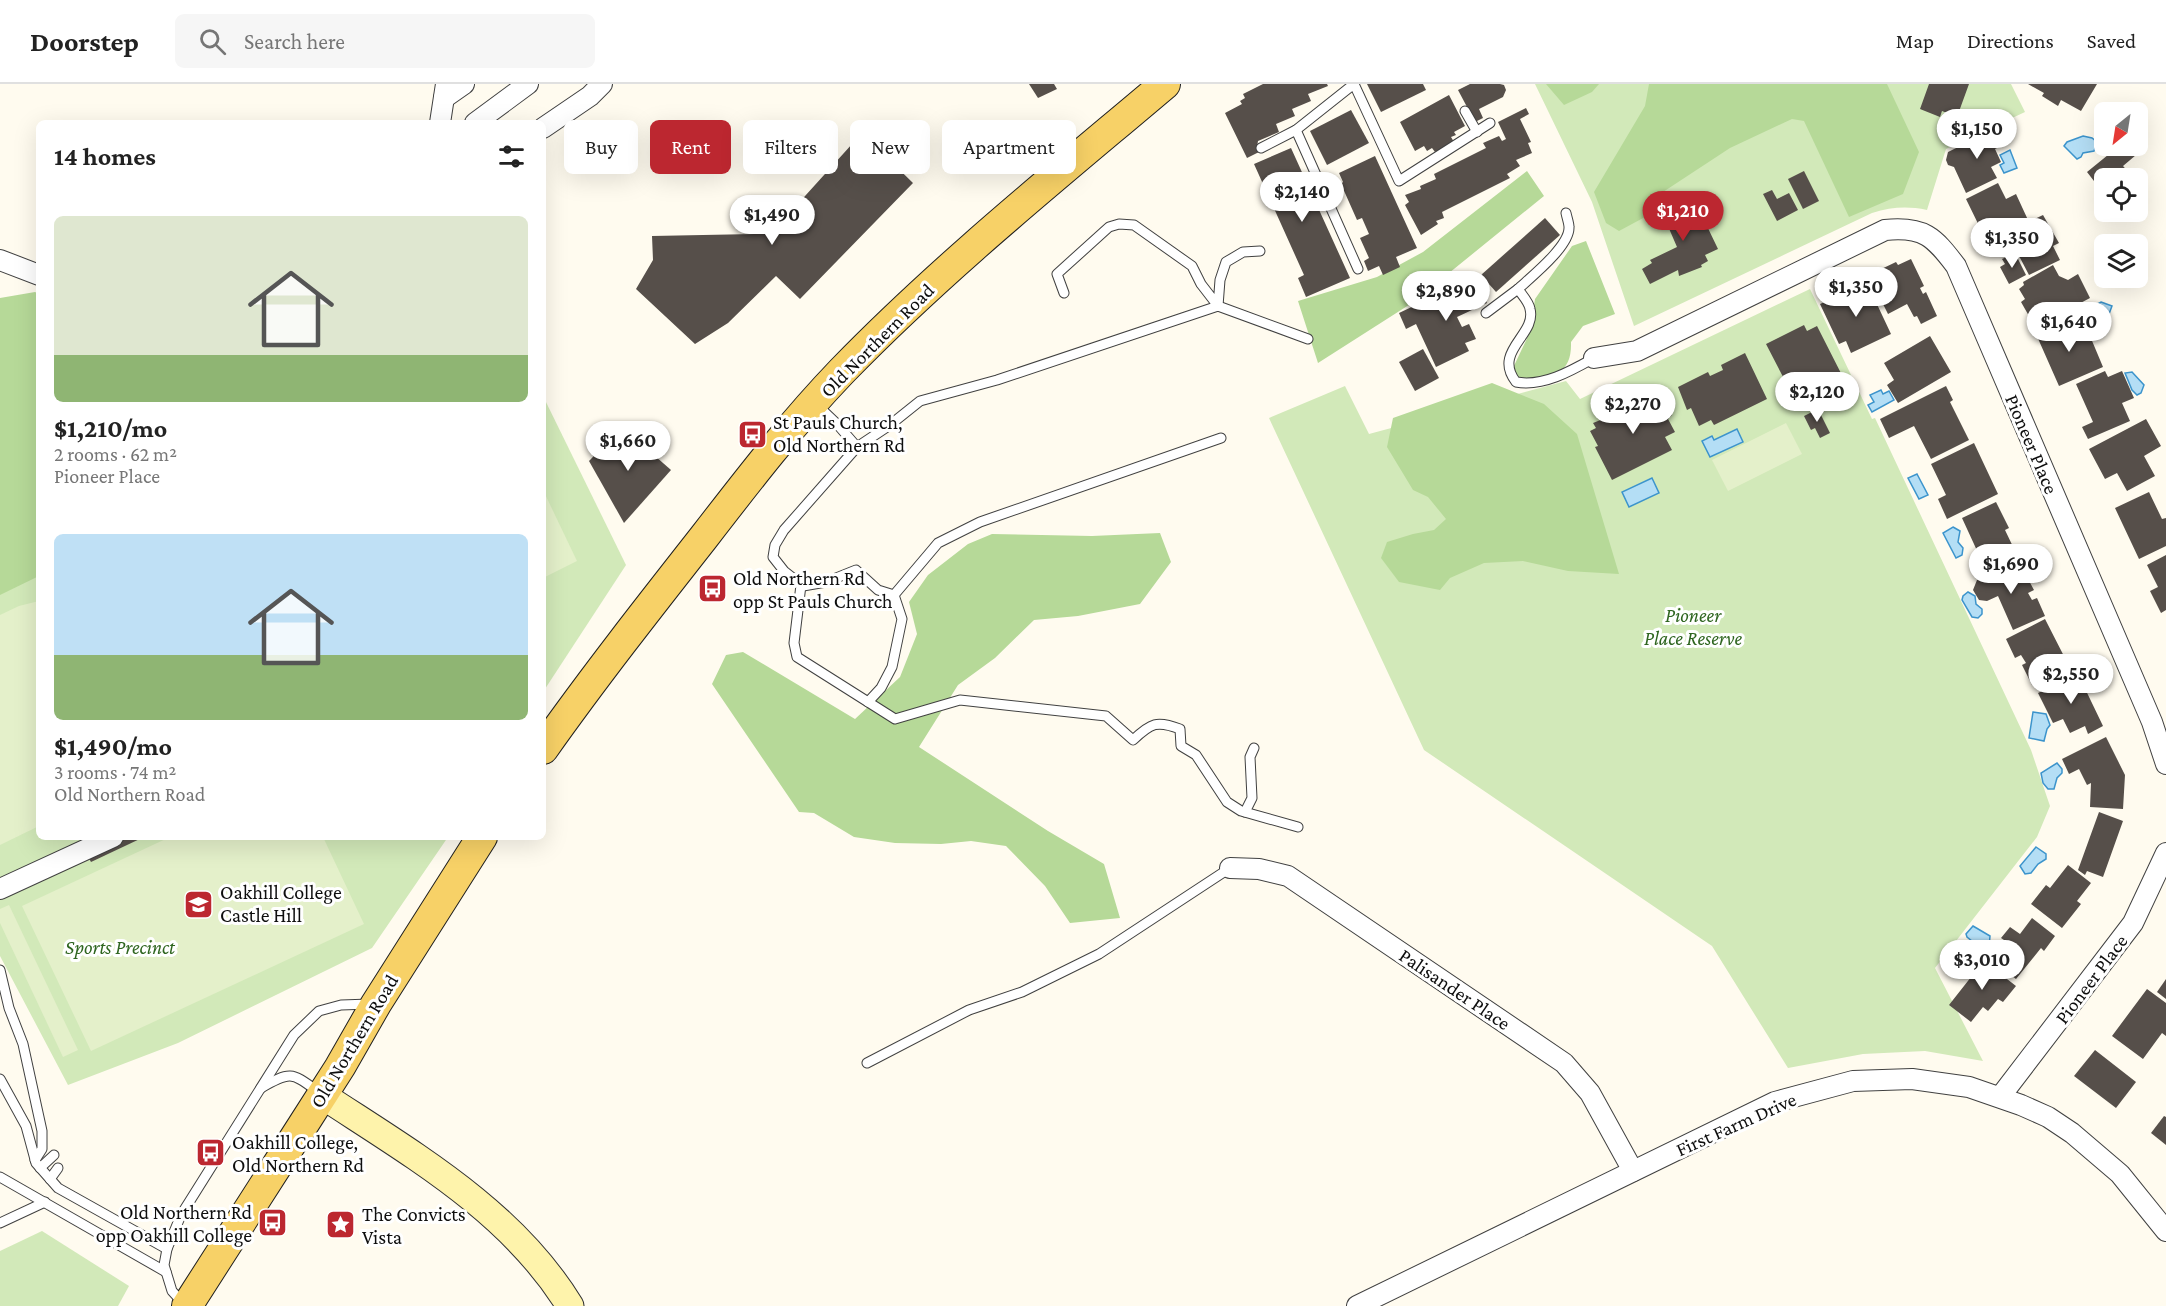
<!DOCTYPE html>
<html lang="en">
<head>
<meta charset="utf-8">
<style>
  :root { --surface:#fff; --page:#f6f6f6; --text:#222; --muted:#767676; --line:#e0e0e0; --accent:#bc2730 }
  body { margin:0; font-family:"Crimson Pro",serif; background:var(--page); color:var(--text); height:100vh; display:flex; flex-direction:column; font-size:22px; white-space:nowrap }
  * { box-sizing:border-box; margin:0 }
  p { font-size:20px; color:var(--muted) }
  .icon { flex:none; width:33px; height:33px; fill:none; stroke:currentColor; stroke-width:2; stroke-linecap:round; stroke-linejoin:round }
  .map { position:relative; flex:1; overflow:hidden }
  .sheet { position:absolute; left:36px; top:36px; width:510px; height:720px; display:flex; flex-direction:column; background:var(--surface); border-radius:9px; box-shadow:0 6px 24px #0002 }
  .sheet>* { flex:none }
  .guide { position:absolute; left:564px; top:36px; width:570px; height:54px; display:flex; gap:12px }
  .needle { width:39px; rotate:210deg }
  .fabs { position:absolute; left:2094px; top:18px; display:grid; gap:12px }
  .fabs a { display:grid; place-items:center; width:54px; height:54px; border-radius:9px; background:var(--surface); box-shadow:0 6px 24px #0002; font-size:30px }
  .price { position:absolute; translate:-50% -51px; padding:0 14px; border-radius:21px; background:#fff; color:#222; font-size:20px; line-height:39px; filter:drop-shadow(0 2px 3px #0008) }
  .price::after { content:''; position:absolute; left:50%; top:36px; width:18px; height:14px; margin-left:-9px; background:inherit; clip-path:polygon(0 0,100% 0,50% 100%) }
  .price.current { background:var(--accent); color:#fff }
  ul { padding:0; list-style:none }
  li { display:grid; align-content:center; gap:12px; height:318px; padding:0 18px }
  li span { display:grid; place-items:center; height:186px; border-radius:9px; color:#555 }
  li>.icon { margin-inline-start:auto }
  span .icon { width:108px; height:108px; fill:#fffc; stroke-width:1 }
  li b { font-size:26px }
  h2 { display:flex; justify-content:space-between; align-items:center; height:72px; padding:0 18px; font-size:26px }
  .tag { padding:0 21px; border-radius:9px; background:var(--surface); box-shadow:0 6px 24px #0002; font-size:21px; line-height:54px }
  .tag.current { background:var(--accent); color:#fff }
  header { display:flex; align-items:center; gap:36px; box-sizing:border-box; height:84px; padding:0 30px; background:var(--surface); border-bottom:2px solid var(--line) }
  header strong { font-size:28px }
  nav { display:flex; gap:33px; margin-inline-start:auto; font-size:21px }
  .search { width:420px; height:54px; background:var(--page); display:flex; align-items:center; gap:15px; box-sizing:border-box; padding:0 21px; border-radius:9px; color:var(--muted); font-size:22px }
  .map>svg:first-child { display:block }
</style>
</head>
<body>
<header>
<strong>Doorstep</strong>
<div class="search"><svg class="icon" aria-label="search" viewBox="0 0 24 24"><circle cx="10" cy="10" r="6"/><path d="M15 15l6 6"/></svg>Search here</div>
<nav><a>Map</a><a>Directions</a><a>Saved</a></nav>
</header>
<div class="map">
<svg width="2166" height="1222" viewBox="0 0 2166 1222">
  <rect width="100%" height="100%" fill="#fffbef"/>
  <g fill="#d2e9b9">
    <path d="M1535 0H2011L2025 28 1946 65 1927 126C1907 122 1892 123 1872 129L1634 242 1592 118Z"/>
    <polygon points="1810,205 1872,335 1875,334 2031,666 2050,722 2037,753 1935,884 1983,977 1925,967 1863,970 1788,984 1712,862 1424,666 1269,334 1345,302 1369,350 1566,297 1580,315"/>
    <polygon points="543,312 626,481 543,608"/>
    <polygon points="39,461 39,753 448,753 372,864 178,959 68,1001 0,872 0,474"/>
    <polygon points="42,1147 129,1202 118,1222 0,1222 0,1167"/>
  </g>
  <g fill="#b6d998">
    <polygon points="1546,0 1599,0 1592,8 1564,21"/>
    <polygon points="1649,0 1887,0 1919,68 1903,110 1849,133 1804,37 1792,35 1730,64 1663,108 1645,133 1619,147 1606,139 1594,108 1645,22"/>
    <polygon points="1527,87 1544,112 1412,219 1318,279 1298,217 1377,193 1423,168"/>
    <path d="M1586 157 1615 230 1583 242 1571 258C1572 289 1555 291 1531 301L1517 293 1512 286 1530 248 1535 215 1572 162Z"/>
    <polygon points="35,208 39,210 39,492 0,511 0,214"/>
    <polygon points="1492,299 1544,320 1577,350 1619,490 1568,487 1523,477 1484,479 1450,494 1440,506 1399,498 1381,474 1387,458 1413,450 1434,446 1446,435 1428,413 1413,406 1387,363 1393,334"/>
    <polygon points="1160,449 1171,478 1140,520 1078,532 1034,536 995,574 958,601 919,663 1048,747 1104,780 1120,834 1070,839 1045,802 1006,762 971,757 941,760 895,759 854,753 814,729 799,728 712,600 726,571 743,568 855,635 900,593 917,550 909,518 928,491 968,460 992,450 1092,452"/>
  </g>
  <g fill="#e4f0ca">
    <polygon points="1786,339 1802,370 1728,407 1712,376"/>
    <polygon points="543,406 577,477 543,494"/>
    <polygon points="39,517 39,742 0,761 0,531 19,522"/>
    <polygon points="170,753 323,753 364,840 91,967 22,822"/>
    <polygon points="9,821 78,966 63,973 0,839 0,825"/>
  </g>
  <g fill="#b4def5" stroke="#3c94cc" stroke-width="1.5">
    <polygon points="2083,52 2092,54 2097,58 2094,67 2083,69 2081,73 2077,75 2064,62 2067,58"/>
    <polygon points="2010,66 2017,84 2004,89 2000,81 2004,79 2000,71"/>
    <polygon points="2101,218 2112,222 2109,230 2099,231 2089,240 2083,234 2085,227"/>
    <polygon points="2132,288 2144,301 2141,309 2137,311 2132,306 2125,289"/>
    <polygon points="1881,306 1883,310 1889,307 1894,316 1872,328 1868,321 1874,318 1870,311"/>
    <polygon points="1737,345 1743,358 1710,373 1702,357 1712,352 1714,356"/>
    <polygon points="1917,390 1928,411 1919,415 1908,394"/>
    <polygon points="1652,394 1659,409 1629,423 1622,408"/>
    <polygon points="1953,443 1960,447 1958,458 1963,464 1962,471 1956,474 1943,449"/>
    <polygon points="1968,508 1975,512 1976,520 1982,525 1982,530 1978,534 1972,533 1962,516 1963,512"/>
    <polygon points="2033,628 2046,630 2050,641 2047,645 2044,657 2029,654"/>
    <polygon points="2057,679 2062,685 2062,689 2057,694 2054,705 2048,705 2043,699 2041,689"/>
    <polygon points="2036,763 2046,770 2046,775 2038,780 2031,789 2025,790 2020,782"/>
    <polygon points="1973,842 1990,852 1989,864 1983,866 1967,853 1966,850"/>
  </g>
  <g fill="#564f4a">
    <polygon points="1029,0 1054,0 1057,5 1038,14"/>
    <polygon points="1263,0 1327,0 1328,2 1308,10 1311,17 1292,25 1295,32 1276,40 1279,48 1258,57 1257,63 1259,68 1247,74 1225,29 1242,20 1240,17 1245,14 1243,10"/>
    <polygon points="1367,0 1423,0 1426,6 1381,28"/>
    <polygon points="1470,0 1500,0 1504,1 1506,6 1503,13 1479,25 1483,34 1475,38 1458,6"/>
    <polygon points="1929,0 1969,0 1957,33 1942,27 1940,33 1920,25"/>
    <polygon points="2028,0 2097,0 2081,27 2061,16 2058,22 2042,12 2044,9"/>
    <polygon points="1449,11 1465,42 1454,48 1456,51 1451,53 1454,58 1435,68 1432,64 1427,67 1424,62 1415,67 1400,38"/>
    <polygon points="1526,24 1529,30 1520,35 1531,58 1528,59 1532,69 1516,76 1520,82 1507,90 1510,94 1442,128 1444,134 1436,137 1438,140 1421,151 1405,121 1409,118 1405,111 1421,105 1420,102 1436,95 1434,90 1486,64 1483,59 1499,52 1502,57 1506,55 1498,38"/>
    <polygon points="1351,26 1369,59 1327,81 1310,47"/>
    <polygon points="1999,43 2007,59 1995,65 2001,78 1991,83 1997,94 1966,109 1954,83 1948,81 1946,76 1948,68"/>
    <polygon points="862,49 913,99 800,215 776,192 728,239 695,260 636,205 653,176 652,152 754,150 767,138 777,143"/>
    <polygon points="2119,62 2127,62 2136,71 2123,82 2134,94 2104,94 2104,110 2087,88"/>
    <polygon points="1291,64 1350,194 1306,213 1298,194 1304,191 1254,80"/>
    <polygon points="1375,72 1417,164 1396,173 1400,183 1383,191 1379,182 1368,187 1364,177 1369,174 1360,154 1369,150 1362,134 1357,136 1341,100 1343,98 1339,89"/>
    <polygon points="1804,87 1819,117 1803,125 1788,95"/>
    <polygon points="1998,99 2006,115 2016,110 2028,136 1986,156 1966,115"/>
    <polygon points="1772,106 1777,115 1789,109 1798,126 1777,137 1763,110"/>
    <polygon points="1692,111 1718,165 1705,171 1708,177 1701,181 1702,183 1679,192 1678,186 1650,200 1642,185 1652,179 1650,176 1677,163 1661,126"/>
    <polygon points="2043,131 2059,159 2053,162 2060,176 2029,191 2017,168 2014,169 2007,154 2011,151 2009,147"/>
    <polygon points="1545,134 1560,151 1496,208 1481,191"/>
    <polygon points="2011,171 2013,175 2017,173 2026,191 2009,200 2000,183 2005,180 2002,175"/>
    <polygon points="1911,175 1924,202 1920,204 1923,210 1926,208 1937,232 1921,240 1917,232 1914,233 1907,220 1888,230 1878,210 1882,208 1873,189 1896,178 1898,181"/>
    <polygon points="2053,181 2059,192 2068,196 2078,190 2090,214 2073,223 2070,221 2054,230 2057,235 2037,246 2021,218 2025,215 2019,205 2024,201 2023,198"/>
    <polygon points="1476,196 1487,219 1457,233 1462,243 1469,240 1476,255 1465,259 1469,267 1436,283 1416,240 1406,245 1399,229 1420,219 1421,222"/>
    <polygon points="1867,199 1891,250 1851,269 1846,257 1839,260 1820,220"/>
    <polygon points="2071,235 2080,256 2090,252 2103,283 2059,302 2036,250"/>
    <polygon points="1804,241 1807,247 1817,242 1850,307 1829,318 1827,314 1811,322 1804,308 1794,314 1766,260"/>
    <polygon points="1930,252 1951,288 1898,319 1887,301 1894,296 1884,279"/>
    <polygon points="1423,265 1439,294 1415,307 1399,278"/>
    <polygon points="1745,269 1767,315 1714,341 1711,336 1699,342 1691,324 1687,326 1678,303 1708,288 1710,292 1723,286 1721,281"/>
    <polygon points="2105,287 2108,293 2122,287 2134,314 2122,319 2130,337 2088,355 2082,343 2093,338 2076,300"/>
    <polygon points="1946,302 1953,316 1950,318 1969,356 1931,375 1914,342 1889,354 1880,335"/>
    <polygon points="1654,310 1656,314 1662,311 1672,331 1668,335 1675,348 1665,353 1672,366 1612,396 1595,363 1598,362 1590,347 1596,344 1593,339 1603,335 1601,331 1619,322 1622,326"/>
    <polygon points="1818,325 1830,349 1820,354 1815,344 1811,346 1804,332"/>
    <polygon points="2146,335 2161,362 2144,372 2155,392 2127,407 2117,389 2105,395 2089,365"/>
    <polygon points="622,343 671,386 624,439 589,377"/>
    <polygon points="1974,359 1998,410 1947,435 1938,415 1946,411 1931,380"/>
    <polygon points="2149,408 2162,435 2166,434 2166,462 2139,475 2115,424"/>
    <polygon points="1996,418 2009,444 2005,446 2016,469 1985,484 1962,434"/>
    <polygon points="2166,471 2166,526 2161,529 2150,507 2158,503 2147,481"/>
    <polygon points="2015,478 2024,497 2028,495 2034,506 2028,509 2032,516 2037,514 2045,532 2013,546 1998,512 1987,517 1979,516 1973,506 1977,496"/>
    <polygon points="2045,535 2069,582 2064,584 2067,592 2050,600 2047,593 2032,601 2022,581 2026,579 2021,571 2015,574 2006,555"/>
    <polygon points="2078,590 2103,642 2088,650 2085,642 2070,649 2063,635 2053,639 2038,609"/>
    <polygon points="2106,653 2125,691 2123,725 2090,723 2091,699 2087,701 2079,685 2069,690 2062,675"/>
    <polygon points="2099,728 2123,737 2103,793 2087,787 2085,791 2078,786"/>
    <polygon points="104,753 144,753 91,778 83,763"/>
    <polygon points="2068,781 2091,799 2077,817 2081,820 2062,844 2031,820 2046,801 2050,804"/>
    <polygon points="2032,834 2055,852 2044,867 2041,864 2016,895 1992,876 2007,858 2001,854 2010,843 2020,850"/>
    <polygon points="1980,874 2016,902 2003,918 1998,915 1988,927 1983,923 1971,938 1949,921 1975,888 1971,885"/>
    <polygon points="2166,895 2166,915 2157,908"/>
    <polygon points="2147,905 2166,919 2166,952 2162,949 2143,975 2112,952"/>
    <polygon points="2095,966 2136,998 2116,1024 2074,992"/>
    <polygon points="2164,1032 2166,1033 2166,1061 2151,1049"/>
  </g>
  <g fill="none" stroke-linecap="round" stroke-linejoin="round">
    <defs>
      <g id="lane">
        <polyline points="1354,0 1399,97 1490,39"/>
        <polyline points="1465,27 1477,48"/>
        <polyline points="1296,46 1358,185"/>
        <polyline points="1261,64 1296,46 1354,0"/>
        <path d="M1518 205C1531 193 1570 162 1569 143 1569 139 1567 134 1566 129"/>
        <polyline points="1064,209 1057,190 1109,143 1119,140 1134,141 1192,182 1201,200 1218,222 1220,196 1226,178 1243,168 1260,167"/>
        <path d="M1486 229 1518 205C1522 211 1529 218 1530 225 1537 251 1492 267 1516 298 1543 303 1571 287 1594 274"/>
        <polyline points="816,320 837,340 857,363 890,341 920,317 997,296 1218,222 1308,255"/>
        <polyline points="857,363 784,446 775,461 773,473 784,487 803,502 826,498 856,486 878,506 894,511 902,535 892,583 881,604 868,618"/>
        <path d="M801 501 794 559 797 573 895 635 960 616 1106 632 1133 656C1151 639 1157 636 1180 645L1181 662 1196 671 1227 718 1241 727 1298 743"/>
        <polyline points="894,511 938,459 980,438 1221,354"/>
        <polyline points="1245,728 1252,714 1250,673 1254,664"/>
        <polyline points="0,886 9,924 23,960 42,1047 42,1065 35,1076"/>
        <polyline points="867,979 969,926 1022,908 1099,870 1230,784"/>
        <polyline points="0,995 26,1042 36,1079 58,1104 167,1165"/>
        <path d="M261 1004C292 986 292 989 320 1009"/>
        <polyline points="40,1084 54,1071"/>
        <polyline points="0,1093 166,1188"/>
        <polyline points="50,1095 58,1084"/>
        <polyline points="0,1139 45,1118"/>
        <polyline points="184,1220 172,1207 164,1181 167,1165 181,1131 294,951 319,927 341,921 370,920"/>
      </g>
      <g id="street">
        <polyline points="444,14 464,0"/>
        <polyline points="440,39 446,0"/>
        <polyline points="475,39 528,0"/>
        <polyline points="543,44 590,12 602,0"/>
        <polyline points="0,176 39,191"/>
        <path d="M1594 274 1637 267 1885 146C1924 142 1934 153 1956 182L2152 638 2166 680"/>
        <polyline points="1230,784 1259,785 1288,792 1564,979 1590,1009 1633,1087"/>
        <polyline points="0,805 113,753"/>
        <polyline points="2000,1013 2133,839 2166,769"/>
        <polyline points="1357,1222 1775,1018 1853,997 1912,995 1969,1003 2021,1021 2048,1033 2072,1049 2120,1090 2166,1147"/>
      </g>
      <path id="secondary" d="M322 1011C413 1071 512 1127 570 1222"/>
      <g id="primary">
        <path d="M543 665C594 593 649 523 704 453 748 396 792 339 842 287 942 184 1055 93 1165 0"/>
        <polyline points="187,1222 303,1041 340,983 376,920 482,753"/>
      </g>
    </defs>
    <use href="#lane" stroke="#414141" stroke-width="11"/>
    <use href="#street" stroke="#414141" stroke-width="22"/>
    <use href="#secondary" stroke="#303030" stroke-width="29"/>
    <use href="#primary" stroke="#1f1f1f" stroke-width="32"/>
    <use href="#lane" stroke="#fff" stroke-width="9"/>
    <use href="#street" stroke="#fff" stroke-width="20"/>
    <use href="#secondary" stroke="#fef3ab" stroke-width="27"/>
    <use href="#primary" stroke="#f7d167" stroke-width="30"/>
  </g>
  <defs>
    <symbol id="bus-square" viewBox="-11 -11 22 22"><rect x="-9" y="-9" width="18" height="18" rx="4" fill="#bc2730" stroke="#fff"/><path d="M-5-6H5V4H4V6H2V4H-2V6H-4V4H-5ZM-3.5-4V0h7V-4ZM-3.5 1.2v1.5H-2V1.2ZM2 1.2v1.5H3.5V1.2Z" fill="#fff"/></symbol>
    <symbol id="school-square" viewBox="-11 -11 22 22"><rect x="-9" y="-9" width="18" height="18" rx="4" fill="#bc2730" stroke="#fff"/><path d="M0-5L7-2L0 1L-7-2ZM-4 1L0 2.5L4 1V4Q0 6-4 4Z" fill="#fff"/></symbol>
    <symbol id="sight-square" viewBox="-11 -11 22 22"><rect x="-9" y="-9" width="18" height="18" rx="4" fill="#bc2730" stroke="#fff"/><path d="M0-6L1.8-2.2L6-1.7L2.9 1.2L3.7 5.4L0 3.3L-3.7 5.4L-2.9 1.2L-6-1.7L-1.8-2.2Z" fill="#fff"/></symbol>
  </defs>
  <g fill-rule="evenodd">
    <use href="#bus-square" x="736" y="334" width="33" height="33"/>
    <use href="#bus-square" x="696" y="488" width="33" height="33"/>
    <use href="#school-square" x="182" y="804" width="33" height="33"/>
    <use href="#bus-square" x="194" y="1052" width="33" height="33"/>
    <use href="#bus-square" x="256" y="1122" width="33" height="33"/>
    <use href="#sight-square" x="324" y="1124" width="33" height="33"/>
  </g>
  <g text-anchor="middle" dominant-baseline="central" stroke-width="6" stroke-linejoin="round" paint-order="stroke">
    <g font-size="20" fill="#0e0e0e" stroke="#fff">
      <text transform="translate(877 256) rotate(-45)">Old Northern Road</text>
      <text transform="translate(2032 360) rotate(67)">Pioneer Place</text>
      <text transform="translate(2091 895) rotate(-53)">Pioneer Place</text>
      <text transform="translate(1455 905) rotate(34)">Palisander Place</text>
      <text transform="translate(354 957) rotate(-59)">Old Northern Road</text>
      <text transform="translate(1736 1040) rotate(-24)">First Farm Drive</text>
    </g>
    <g font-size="20" fill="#0e0e0e" stroke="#fff" text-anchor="start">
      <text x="773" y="338">St Pauls Church,<tspan x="773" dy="23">Old Northern Rd</tspan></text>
      <text x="733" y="494">Old Northern Rd<tspan x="733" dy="23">opp St Pauls Church</tspan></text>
      <text x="220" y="808">Oakhill College<tspan x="220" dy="23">Castle Hill</tspan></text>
      <text x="232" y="1058">Oakhill College,<tspan x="232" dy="23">Old Northern Rd</tspan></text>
      <text x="252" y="1128" text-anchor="end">Old Northern Rd<tspan x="252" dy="23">opp Oakhill College</tspan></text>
      <text x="362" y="1130">The Convicts<tspan x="362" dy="23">Vista</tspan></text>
    </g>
    <g font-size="20" font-style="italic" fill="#2e651f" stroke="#fff">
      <text x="1693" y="531">Pioneer<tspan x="1693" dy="23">Place Reserve</tspan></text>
      <text x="120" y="863">Sports Precinct</text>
    </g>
  </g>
</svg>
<div class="fabs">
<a><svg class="needle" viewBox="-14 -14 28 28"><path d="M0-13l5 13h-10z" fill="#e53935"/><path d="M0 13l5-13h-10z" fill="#767676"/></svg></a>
<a><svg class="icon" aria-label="locate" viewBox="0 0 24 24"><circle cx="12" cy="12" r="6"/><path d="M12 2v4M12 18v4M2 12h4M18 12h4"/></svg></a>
<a><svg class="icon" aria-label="layers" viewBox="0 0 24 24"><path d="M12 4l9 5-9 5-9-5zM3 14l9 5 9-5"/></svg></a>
</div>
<b class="price" style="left:1977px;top:76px">$1,150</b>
<b class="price" style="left:1302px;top:139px">$2,140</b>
<b class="price current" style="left:1683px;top:158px">$1,210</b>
<b class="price" style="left:772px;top:162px">$1,490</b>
<b class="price" style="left:2012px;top:185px">$1,350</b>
<b class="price" style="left:1856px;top:234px">$1,350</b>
<b class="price" style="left:1446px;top:238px">$2,890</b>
<b class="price" style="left:2069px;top:269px">$1,640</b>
<b class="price" style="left:1817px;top:339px">$2,120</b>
<b class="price" style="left:1633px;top:351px">$2,270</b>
<b class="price" style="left:628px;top:388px">$1,660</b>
<b class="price" style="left:2011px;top:511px">$1,690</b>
<b class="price" style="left:2071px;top:621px">$2,550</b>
<b class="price" style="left:1982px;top:907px">$3,010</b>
<div class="guide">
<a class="tag">Buy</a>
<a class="tag current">Rent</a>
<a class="tag">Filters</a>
<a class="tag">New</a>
<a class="tag">Apartment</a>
</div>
<section class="sheet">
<h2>14 homes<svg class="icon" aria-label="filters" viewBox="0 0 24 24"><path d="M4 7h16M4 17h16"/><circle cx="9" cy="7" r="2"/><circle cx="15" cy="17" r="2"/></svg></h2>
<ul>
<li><span style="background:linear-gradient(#dfe7d0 75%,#8fb573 0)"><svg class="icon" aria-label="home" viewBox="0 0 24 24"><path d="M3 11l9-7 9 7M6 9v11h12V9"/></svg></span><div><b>$1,210/mo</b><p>2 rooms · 62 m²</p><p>Pioneer Place</p></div></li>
<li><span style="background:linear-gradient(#bfe0f5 65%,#8fb573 0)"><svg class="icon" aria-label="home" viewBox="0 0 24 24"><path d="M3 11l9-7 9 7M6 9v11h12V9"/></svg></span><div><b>$1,490/mo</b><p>3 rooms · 74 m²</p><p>Old Northern Road</p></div></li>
</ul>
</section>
</div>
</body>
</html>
